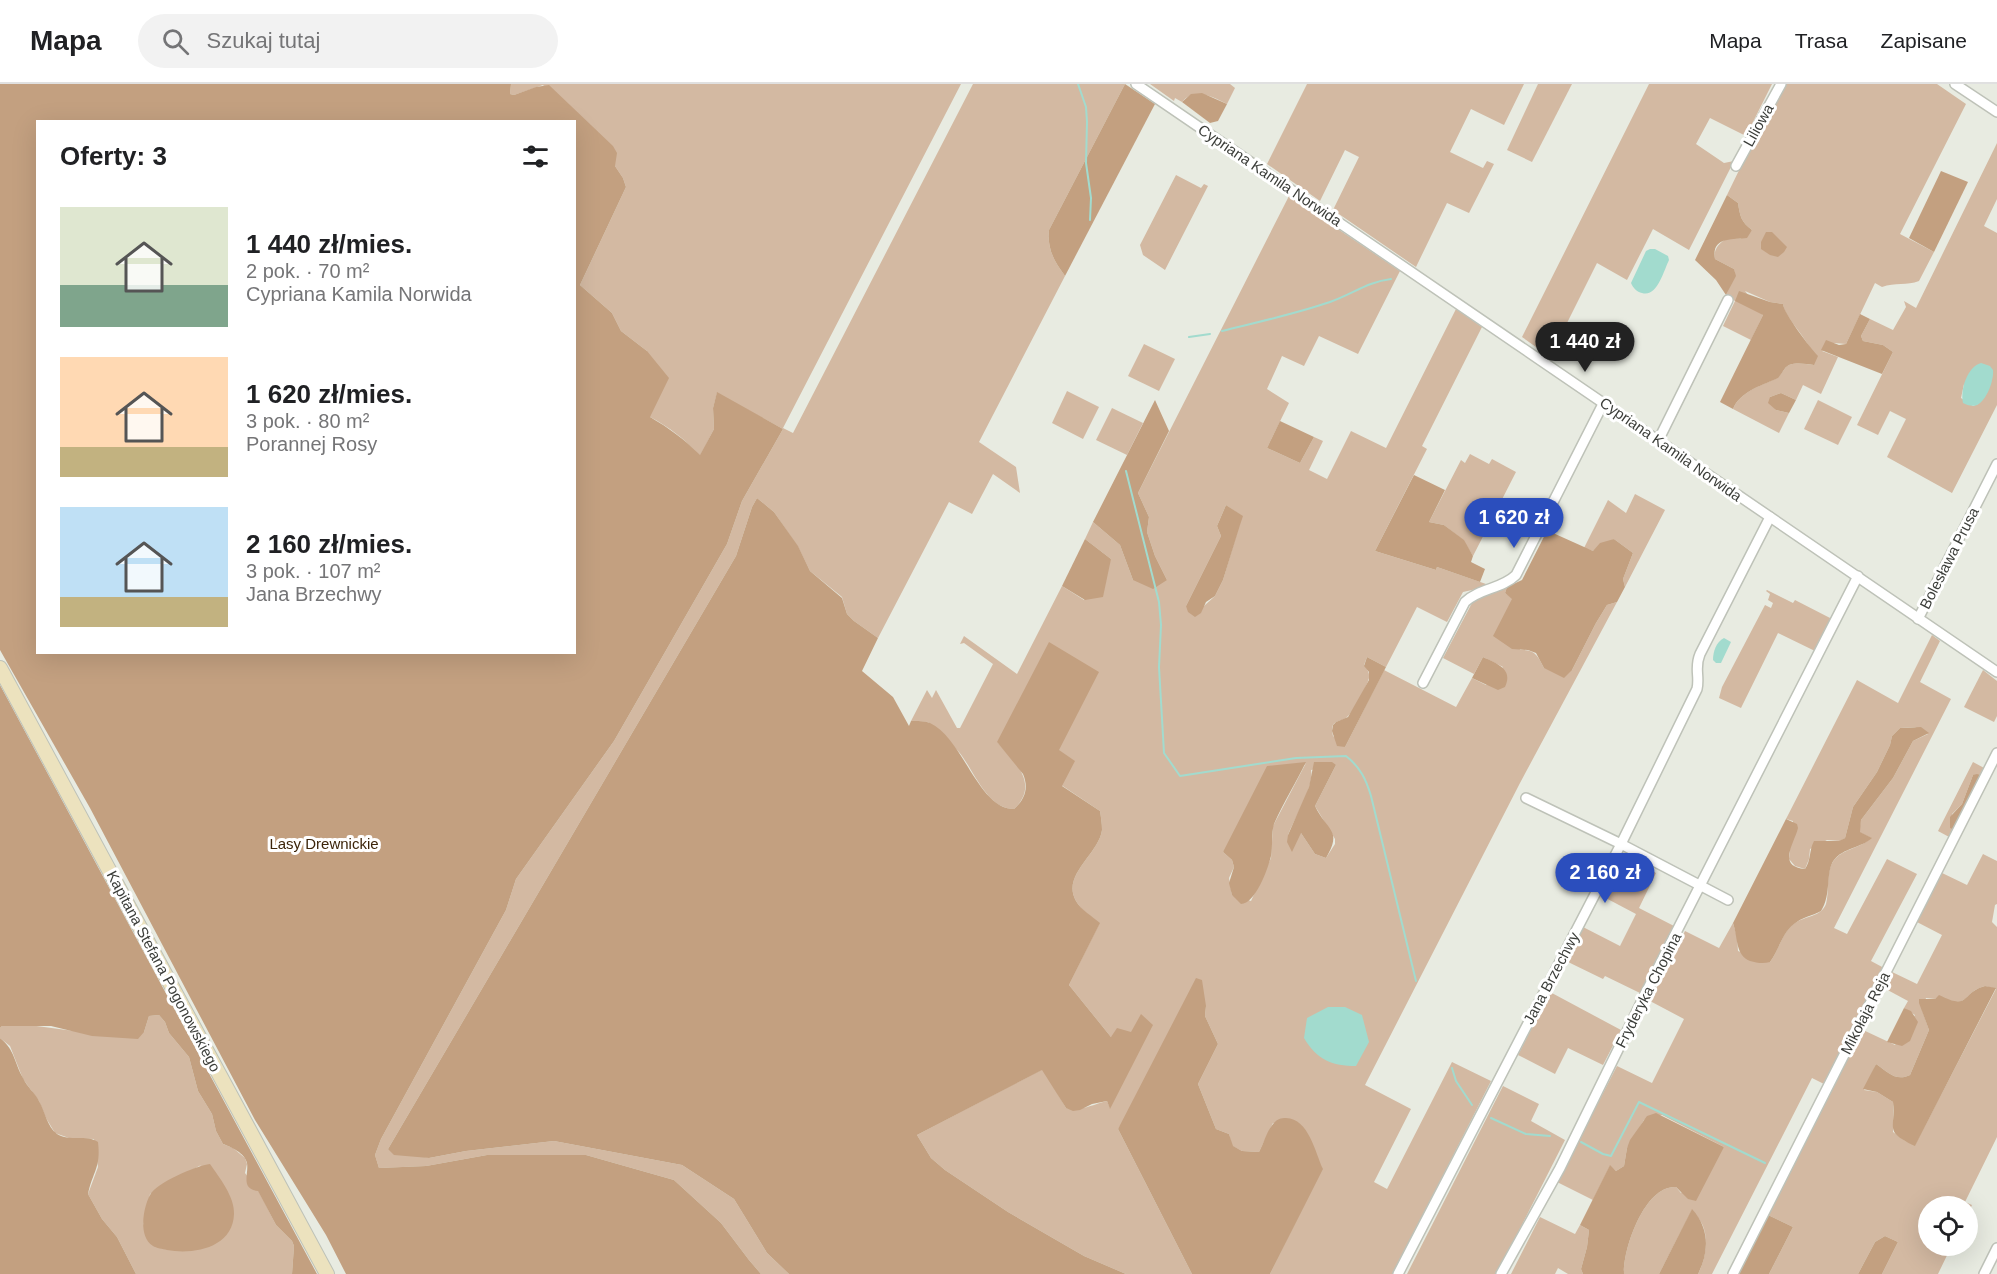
<!DOCTYPE html>
<html lang="pl">
<head>
<meta charset="utf-8">
<style>
  :root { --surface:#fff; --page:#f2f2f2; --text:#202124; --muted:#757577; --line:#e0e0e0; --accent:#2b4ebd }
  body { margin:0; font-family:Arial,sans-serif; background:var(--page); color:var(--text); height:100vh; display:flex; flex-direction:column; font-size:22px; white-space:nowrap }
  * { box-sizing:border-box; margin:0 }
  p { font-size:20px; color:var(--muted) }
  .icon { flex:none; width:33px; height:33px; fill:none; stroke:currentColor; stroke-width:2; stroke-linecap:round; stroke-linejoin:round }
  .map { position:relative; flex:1; overflow:hidden }
  .panel { position:absolute; left:36px; top:36px; width:540px; height:534px; display:flex; flex-direction:column; background:var(--surface); border-radius:0px; box-shadow:0 6px 24px #0002 }
  .panel>* { flex:none }
  .buttons { position:absolute; left:1918px; top:1112px; display:grid; gap:12px }
  .buttons a { display:grid; place-items:center; width:60px; height:60px; border-radius:50%; background:var(--surface); box-shadow:0 6px 24px #0002; font-size:30px }
  .price { position:absolute; translate:-50% -51px; padding:0 14px; border-radius:21px; background:var(--accent); color:#fff; font-size:20px; line-height:39px; filter:drop-shadow(0 2px 3px #0008) }
  .price::after { content:''; position:absolute; left:50%; top:36px; width:18px; height:14px; margin-left:-9px; background:inherit; clip-path:polygon(0 0,100% 0,50% 100%) }
  .price.selected { background:#222; color:#fff }
  ul { padding:0; list-style:none }
  li { display:flex; align-items:center; gap:18px; height:150px; padding:0 24px }
  li span { display:grid; place-items:center; flex:none; width:168px; height:120px; border-radius:0px; color:#555 }
  li>.icon { margin-inline-start:auto }
  span .icon { width:72px; height:72px; fill:#fffc; stroke-width:1 }
  li b { font-size:26px }
  h2 { display:flex; justify-content:space-between; align-items:center; height:72px; padding:0 24px; font-size:26px }
  header { display:flex; align-items:center; gap:36px; box-sizing:border-box; height:84px; padding:0 30px; background:var(--surface); border-bottom:2px solid var(--line) }
  header strong { font-size:28px }
  nav { display:flex; gap:33px; margin-inline-start:auto; font-size:21px }
  .search { width:420px; height:54px; background:var(--page); display:flex; align-items:center; gap:15px; box-sizing:border-box; padding:0 21px; border-radius:33px; color:var(--muted); font-size:22px }
  .map>svg:first-child { display:block }
</style>
</head>
<body>
<header>
<strong>Mapa</strong>
<div class="search"><svg class="icon" aria-label="search" viewBox="0 0 24 24"><circle cx="10" cy="10" r="6"/><path d="M15 15l6 6"/></svg>Szukaj tutaj</div>
<nav><a>Mapa</a><a>Trasa</a><a>Zapisane</a></nav>
</header>
<div class="map">
<svg width="1997" height="1190" viewBox="0 0 1997 1190">
  <rect width="100%" height="100%" fill="#e8ebe1"/>
  <g fill="#d3b9a2" fill-rule="evenodd">
    <path d="M511 0H961L783 344 793 349 973 0H1125L1049 146C1047 165 1054 177 1065 192L979 358 1016 383 1020 409 993 390 972 430 949 418 878 554 854 537 847 530 842 513 810 487 798 463 774 428 757 414 752 423 736 472 388 1065 429 1074 466 1067 554 1057 682 1081 734 1115 767 1169 789 1190H761L749 1176 721 1139 674 1096 586 1071H487L426 1082 379 1084 375 1071 381 1055 506 826 516 795 614 657 727 460 742 417 783 345 717 309 713 324 714 345 700 372C685 355 669 343 650 333L647 267 621 247 612 229 580 201 626 103 623 94 615 82 543 1 514 11 510 10Z"/>
    <path d="M1150 0H1230L1235 4 1227 20C1212 12 1194 3 1182 18L1175 14 1174 17Z"/>
    <polygon points="1307,0 1524,0 1504,41 1471,25 1450,68 1483,84 1487,77 1494,80 1469,129 1447,119 1416,183 1333,126 1359,73 1345,66 1320,117 1267,80"/>
    <polygon points="1538,0 1572,0 1532,78 1507,66"/>
    <polygon points="1649,0 1772,0 1746,52 1710,34 1696,60 1724,79 1734,77 1689,166 1653,145 1627,196 1597,179 1550,273 1522,253"/>
    <path d="M1781 0H1937L1966 20 1900 150 1934 168 1919 197C1907 202 1895 198 1882 203L1875 199 1846 260 1834 259 1822 267 1838 273 1821 310 1803 301 1796 316 1781 309 1770 313 1776 326 1789 329 1779 349 1733 325C1740 308 1760 302 1775 295 1782 292 1783 284 1789 281 1797 278 1806 280 1813 281 1813 276 1813 270 1811 266 1806 254 1783 230 1783 220L1770 218 1745 207 1763 231 1751 256 1723 242 1735 217 1726 211 1735 192 1734 185 1715 175C1713 164 1720 159 1728 153L1740 155 1752 146C1741 138 1740 132 1738 119L1727 111Z"/>
    <path d="M1997 59V115L1984 142 1997 149V321L1952 409 1887 373 1906 335 1890 327 1878 351 1857 341 1893 268 1883 261 1863 257 1861 252 1870 235 1893 246 1906 223 1904 217 1916 224ZM1964 300 1983 315 1978 320 1973 322 1961 314Z"/>
    <polygon points="1176,91 1201,104 1204,100 1208,102 1165,186 1143,171 1140,161"/>
    <path d="M1289 112 1400 187 1358 270 1319 252 1304 282 1282 272 1267 305 1289 319 1267 364 1300 379 1314 353 1323 357 1309 386 1327 395 1351 347 1386 364 1456 225 1482 243 1422 362 1427 365 1375 467 1436 486 1437 483 1486 500 1481 504 1463 508 1447 538 1417 523 1386 583 1367 573 1364 581C1367 585 1370 589 1369 594 1368 600 1353 628 1348 632 1340 640 1329 634 1333 652L1345 663 1384 586 1456 623 1472 594 1486 601 1503 583 1483 573 1474 590 1443 574 1472 519 1483 512 1507 503 1505 509 1512 514 1520 566C1535 565 1538 572 1544 584L1572 586 1596 539 1607 521 1617 518 1520 699 1365 1001 1411 1025 1374 1098 1387 1105 1452 978 1491 997 1393 1190H1270L1322 1085 1316 1070 1273 1039 1259 1068 1242 1067 1232 1062 1229 1050 1216 1045 1198 1000 1218 960 1205 932 1206 922 1118 1045 1192 1190H1126L1084 1172 1008 1128 945 1086 931 1074 917 1051 1043 985 1066 1024C1083 1027 1091 1021 1107 1017L1110 1024 1131 948 1111 953 1069 901 1099 840C1092 833 1081 826 1076 817 1061 791 1099 770 1102 746 1102 740 1101 733 1100 727L997 658C1015 678 1040 700 1014 725 986 725 974 685 958 667 948 657 938 647 928 638L911 637 927 606 932 614 936 606 957 644H960L993 580 964 559 960 560 964 552 1017 590 1062 502 1084 516 1111 475 1085 455 1093 438 1120 461 1133 496H1167L1155 472 1147 448 1149 433 1138 409ZM1226 421 1242 432 1223 496 1215 512 1204 522H1186L1221 452 1217 442ZM1306 679 1273 742 1271 774 1251 817 1232 811 1229 794 1234 783 1232 776 1223 768ZM1336 681 1315 722 1335 755V760L1326 774 1315 770 1301 749 1288 751C1295 733 1314 704 1311 686Z"/>
    <polygon points="1144,260 1175,275 1159,307 1128,292"/>
    <polygon points="1067,307 1099,323 1083,355 1052,339"/>
    <polygon points="1818,316 1852,333 1838,361 1804,345"/>
    <polygon points="1112,324 1143,339 1127,371 1096,356"/>
    <polygon points="1470,370 1489,380 1492,375 1516,388 1473,472 1463,456 1444,441 1429,438 1461,376 1465,379"/>
    <polygon points="1635,410 1665,426 1625,503 1623,495 1633,469 1614,455 1593,467 1584,464 1608,416 1626,429"/>
    <polygon points="1767,506 1793,519 1795,516 1832,535 1815,567 1778,549 1741,624 1719,614 1722,603 1765,521 1771,524 1773,519 1768,516 1770,510 1766,507"/>
    <path d="M1932 551 1940 557 1920 598 1951 615 1834 844 1847 850 1887 775 1917 790 1871 877 1884 884 1824 1000 1812 994 1712 1190H1698C1705 1177 1709 1157 1703 1142 1701 1137 1696 1131 1692 1126L1659 1190H1624C1623 1164 1645 1101 1676 1103L1681 1109 1724 1063 1662 1031 1644 1036 1627 1064 1624 1082 1616 1087 1610 1082 1593 1116 1557 1098 1617 982 1652 999 1684 935 1650 917 1685 847 1719 864 1733 839 1737 853 1738 867 1770 878C1779 866 1782 848 1795 839 1805 832 1821 833 1826 820 1830 806 1825 786 1835 775 1845 764 1861 764 1871 754L1859 748 1861 736 1893 694 1913 657 1928 650 1915 643 1900 644 1892 652 1890 661 1877 688 1853 723 1845 754 1840 757 1827 756 1810 765 1809 775 1805 785 1795 782 1789 775 1793 737 1786 735 1857 596 1898 619Z"/>
    <polygon points="1983,586 1997,597 1997,632 1994,638 1964,623"/>
    <polygon points="1973,678 1986,685 1983,692 1973,691 1962,720 1952,730 1955,746 1951,754 1938,747"/>
    <path d="M1983 770 1997 777V820L1995 821 1992 838 1997 843V1053L1965 1118 1972 1121 1968 1129V1122H1929V1161H1952L1938 1190H1882L1898 1158 1885 1152 1875 1158 1858 1190H1769L1793 1143 1766 1130 1861 945 1895 961 1915 931 1904 924 1908 917 1882 903 1890 887 1917 900 1942 851 1915 837 1940 788 1967 801ZM1985 902 1996 905 1915 1061 1905 1057 1893 1048V1018L1877 1008 1864 1006 1876 980C1888 988 1896 998 1910 991L1929 946 1922 926 1926 914 1935 915 1939 912C1971 927 1960 909 1985 902Z"/>
    <polygon points="1623,772 1656,789 1639,824 1674,842 1640,909 1605,892 1603,895 1566,877 1583,843 1620,862 1636,830 1600,811 1619,774"/>
    <polygon points="1550,908 1621,946 1603,981 1568,964 1555,990 1518,971"/>
    <path d="M159 931 165 938 169 949 189 973 198 1007 212 1030 216 1047 223 1060 233 1064 245 1074 247 1080 245 1089 258 1106 276 1141 292 1157 294 1162 292 1190H136L117 1153 102 1135 88 1110 98 1083 94 1055 69 1054 55 1049 46 1034 39 1017 23 995 10 962 0 954V944L2 942 29 941 74 947 144 948 149 932ZM201 1081 143 1141 150 1110Z"/>
    <polygon points="1503,1002 1539,1020 1531,1037 1565,1056 1497,1190 1407,1190"/>
    <polygon points="1540,1133 1575,1150 1580,1141 1589,1146 1587,1163 1581,1185 1583,1190 1568,1190 1558,1184 1555,1190 1511,1190"/>
  </g>
  <g fill="#c3a080" fill-rule="evenodd">
    <path d="M0 0H511L510 10 514 11 536 3 549 1 613 62 617 69 615 82 623 94 626 103 580 201 612 229 621 247 647 267 669 294 650 333C669 344 684 355 700 371L714 345 713 324 717 308 783 345 742 417 727 460 614 657 516 795 506 826 381 1055 375 1071 379 1084 426 1082 487 1071H586L674 1096 721 1139 749 1176 761 1190H346L326 1151 255 1036 90 724 0 566ZM38 38H574V568H38Z"/>
    <path d="M1125 0 1155 20 1065 192C1054 177 1047 165 1049 146Z"/>
    <polygon points="1202,9 1227,20 1218,37 1210,39 1182,18 1191,10"/>
    <polygon points="1941,87 1968,98 1934,168 1909,154"/>
    <path d="M1727 111 1738 119C1740 132 1741 138 1752 146L1747 154C1733 156 1711 152 1715 175L1734 185 1736 192 1726 211 1716 196 1695 176Z"/>
    <polygon points="1766,148 1772,148 1787,163 1784,168 1778,173 1770,171 1761,165 1761,158"/>
    <path d="M1739 207 1770 218 1783 220C1783 228 1811 265 1818 272L1814 281C1806 280 1797 278 1789 281 1783 284 1782 292 1776 295 1760 302 1740 308 1733 325L1720 318 1763 231 1735 217Z"/>
    <polygon points="1860,230 1870,235 1861,252 1863,257 1883,261 1893,268 1882,290 1821,266 1826,256 1839,261 1846,260"/>
    <polygon points="1781,309 1796,316 1789,329 1776,326 1768,319 1770,313"/>
    <polygon points="1155,316 1169,347 1138,409 1149,433 1147,448 1155,472 1167,496 1153,505 1133,496 1120,461 1093,438"/>
    <polygon points="1280,337 1314,353 1300,379 1267,364"/>
    <polygon points="1414,391 1445,406 1429,438 1444,441 1464,456 1473,472 1471,478 1485,485 1480,498 1437,483 1436,486 1375,467"/>
    <path d="M757 414 774 428 798 462 810 487 842 514 847 530 854 537 878 554 862 587 893 613 909 642 911 637C917 637 925 637 930 639 963 654 978 725 1014 725 1025 715 1029 704 1023 690L997 658 1049 558 1099 588 1059 666 1075 677 1062 702 1100 727C1101 733 1102 740 1102 746 1099 770 1061 791 1076 817 1081 826 1092 832 1100 839L1069 901 1111 953 1117 944 1131 948 1141 930 1153 941 1110 1025 1107 1017 1092 1020 1080 1026 1073 1027 1066 1024 1042 986 917 1051 931 1074 945 1086 1008 1128 1084 1172 1126 1190H789L767 1169 734 1115 682 1081 554 1057 466 1067 429 1074 394 1071 388 1065 736 472 752 423Z"/>
    <polygon points="1226,421 1243,432 1240,441 1223,496 1215,512 1206,518 1201,529 1195,533 1188,528 1186,522 1221,452 1217,442"/>
    <polygon points="1550,441 1553,449 1593,467 1600,459 1614,455 1633,469 1623,495 1625,503 1617,518 1607,521 1596,539 1572,586 1564,594 1544,584 1536,569 1528,566 1512,565 1493,552 1512,515 1505,509 1507,503 1522,496"/>
    <polygon points="1085,455 1111,475 1103,513 1085,516 1062,502"/>
    <polygon points="1367,573 1386,583 1345,663 1337,662 1332,647 1333,641 1336,638 1348,633 1369,596 1369,588 1364,582"/>
    <path d="M1483 573C1496 579 1514 585 1505 603L1498 606 1472 594Z"/>
    <path d="M0 601 317 1190H292L294 1162 292 1157 276 1141 258 1107C240 1105 249 1090 247 1079 245 1069 231 1063 223 1060L216 1047 212 1030 198 1007 189 973 169 949 165 938 159 931 149 932 144 948 138 955 92 952 51 942H2L0 944Z"/>
    <path d="M1921 643 1929 649 1913 657 1893 694 1861 736 1860 748 1872 754C1861 764 1843 764 1834 776 1825 788 1832 810 1821 827 1812 832 1802 833 1794 840 1782 849 1779 866 1770 878 1763 880 1757 879 1750 877 1735 871 1738 853 1733 839L1786 735 1797 740 1798 744C1795 758 1776 783 1805 785 1811 777 1809 766 1814 757H1839L1845 754 1853 723 1877 688 1890 661 1892 652 1900 644Z"/>
    <path d="M1306 678C1296 699 1283 719 1274 740 1271 750 1273 762 1271 772 1268 785 1255 820 1241 820L1232 811 1229 799 1234 783 1232 776 1223 768 1267 682Z"/>
    <path d="M1314 678H1332L1336 681 1315 722C1327 747 1343 746 1326 774L1315 770 1301 749 1292 768 1287 758 1288 751 1309 703Z"/>
    <polygon points="1977,690 1983,692 1955,746 1950,744 1950,733 1962,720 1973,691"/>
    <path d="M1196 894 1202 896 1206 922 1205 932 1218 960 1198 1000 1216 1045 1229 1050 1233 1062 1242 1067 1259 1068C1264 1059 1267 1046 1274 1039 1277 1035 1281 1034 1286 1034 1309 1035 1315 1068 1323 1085L1270 1190H1192L1118 1045Z"/>
    <path d="M1985 902 1996 904 1915 1062C1883 1047 1896 1045 1893 1018L1877 1008 1863 1005 1876 980C1888 988 1896 998 1910 991L1929 946 1919 919V915H1935L1939 911C1971 927 1960 909 1985 902Z"/>
    <polygon points="1904,924 1911,927 1918,938 1910,957 1902,962 1887,958"/>
    <path d="M0 954C15 966 14 978 23 994 27 1003 35 1009 39 1017 45 1027 47 1043 57 1050 69 1058 87 1050 98 1058 101 1084 93 1087 88 1110L102 1135 117 1153 136 1190H0Z"/>
    <path d="M1656 1029 1724 1063 1696 1117 1688 1115 1676 1103C1645 1101 1623 1164 1624 1190H1583L1581 1185 1587 1163 1589 1146 1580 1141 1610 1081 1616 1087 1624 1082 1627 1064 1630 1056 1647 1032Z"/>
    <path d="M210 1080C219 1093 235 1113 234 1130 233 1164 193 1171 167 1166 163 1165 156 1164 153 1162 138 1153 143 1124 150 1111 157 1098 196 1082 210 1080Z"/>
    <path d="M1692 1125C1710 1145 1709 1168 1698 1190H1659Z"/>
    <polygon points="1766,1130 1793,1143 1769,1190 1737,1190"/>
    <polygon points="1885,1152 1898,1158 1882,1190 1858,1190 1875,1158"/>
  </g>
  <g fill="#a2dbce">
    <path d="M1650 165H1655L1668 172 1669 176C1664 186 1657 214 1642 209 1637 208 1633 204 1631 199L1646 167Z"/>
    <path d="M1981 279 1990 282 1993 286C1994 296 1987 316 1977 321 1972 323 1967 321 1963 319 1960 306 1967 283 1981 279Z"/>
    <path d="M1724 554 1731 558 1721 579H1716L1713 576C1713 568 1716 558 1724 554Z"/>
    <path d="M1328 923H1345L1362 931 1369 958 1356 982C1332 982 1317 976 1304 954L1307 934Z"/>
  </g>
  <g fill="none" stroke-linecap="round" stroke-linejoin="round">
    <g stroke="#a2dbce" stroke-width="2">
      <polyline points="1078,0 1086,23 1087,38 1086,79 1091,114 1090,136"/>
      <path d="M1222 247C1258 238 1295 230 1330 218 1353 210 1367 198 1391 195"/>
      <polyline points="1189,253 1210,250"/>
      <path d="M1126 387 1159 518 1161 541 1159 583 1164 669 1180 692 1296 674 1346 672C1360 683 1366 695 1371 712L1416 897"/>
      <polyline points="1452,984 1456,997 1472,1021"/>
      <polyline points="1491,1034 1526,1050 1550,1052"/>
      <polyline points="1581,1058 1603,1070 1611,1072 1639,1018 1765,1079"/>
    </g>
    <defs>
      <g id="minor">
        <polyline points="1136,0 1997,588"/>
        <polyline points="1955,0 1997,28"/>
        <polyline points="1736,82 1781,0"/>
        <polyline points="1658,357 1728,216"/>
        <polyline points="1918,535 1997,380"/>
        <path d="M1423 599 1465 518C1480 504 1502 505 1516 491L1604 318"/>
        <polyline points="1526,714 1621,760 1728,816"/>
        <path d="M1398 1190 1621 760 1697 605C1700 592 1694 584 1700 570L1770 433"/>
        <polyline points="1501,1190 1560,1084 1660,880 1858,492"/>
        <polyline points="1733,1190 1997,669"/>
        <polyline points="1984,1190 1997,1164"/>
      </g>
      <polyline id="secondary" points="0,584 327,1190"/>
    </defs>
    <use href="#minor" stroke="#bec2b8" stroke-width="12"/>
    <use href="#secondary" stroke="#bec2b8" stroke-width="16"/>
    <use href="#minor" stroke="#fff" stroke-width="9"/>
    <use href="#secondary" stroke="#ece2be" stroke-width="14"/>
  </g>
  <g text-anchor="middle" dominant-baseline="central" stroke-width="6" stroke-linejoin="round" paint-order="stroke">
    <g font-size="15" fill="#3b3d39" stroke="#fff">
      <text transform="translate(1758 41) rotate(-61)">Liliowa</text>
      <text transform="translate(1270 91) rotate(34)">Cypriana Kamila Norwida</text>
      <text transform="translate(1671 365) rotate(35)">Cypriana Kamila Norwida</text>
      <text transform="translate(1949 474) rotate(-63)">Bolesława Prusa</text>
      <text transform="translate(164 887) rotate(62)">Kapitana Stefana Pogonowskiego</text>
      <text transform="translate(1551 894) rotate(-62)">Jana Brzechwy</text>
      <text transform="translate(1648 906) rotate(-63)">Fryderyka Chopina</text>
      <text transform="translate(1865 929) rotate(-63)">Mikołaja Reja</text>
    </g>
    <g font-size="15" fill="#3c2409" stroke="#fff">
      <text x="324" y="759">Lasy Drewnickie</text>
    </g>
  </g>
</svg>
<div class="buttons">
<a><svg class="icon" aria-label="locate" viewBox="0 0 24 24"><circle cx="12" cy="12" r="6"/><path d="M12 2v4M12 18v4M2 12h4M18 12h4"/></svg></a>
</div>
<b class="price selected" style="left:1585px;top:289px">1 440 zł</b>
<b class="price" style="left:1514px;top:465px">1 620 zł</b>
<b class="price" style="left:1605px;top:820px">2 160 zł</b>
<section class="panel">
<h2>Oferty: 3<svg class="icon" aria-label="filters" viewBox="0 0 24 24"><path d="M4 7h16M4 17h16"/><circle cx="9" cy="7" r="2"/><circle cx="15" cy="17" r="2"/></svg></h2>
<ul>
<li><span style="background:linear-gradient(#dfe7d0 65%,#7fa58c 0)"><svg class="icon" aria-label="home" viewBox="0 0 24 24"><path d="M3 11l9-7 9 7M6 9v11h12V9"/></svg></span><div><b>1 440 zł/mies.</b><p>2 pok. · 70 m²</p><p>Cypriana Kamila Norwida</p></div></li>
<li><span style="background:linear-gradient(#ffd9b3 75%,#c2b280 0)"><svg class="icon" aria-label="home" viewBox="0 0 24 24"><path d="M3 11l9-7 9 7M6 9v11h12V9"/></svg></span><div><b>1 620 zł/mies.</b><p>3 pok. · 80 m²</p><p>Porannej Rosy</p></div></li>
<li><span style="background:linear-gradient(#bfe0f5 75%,#c2b280 0)"><svg class="icon" aria-label="home" viewBox="0 0 24 24"><path d="M3 11l9-7 9 7M6 9v11h12V9"/></svg></span><div><b>2 160 zł/mies.</b><p>3 pok. · 107 m²</p><p>Jana Brzechwy</p></div></li>
</ul>
</section>
</div>
</body>
</html>
